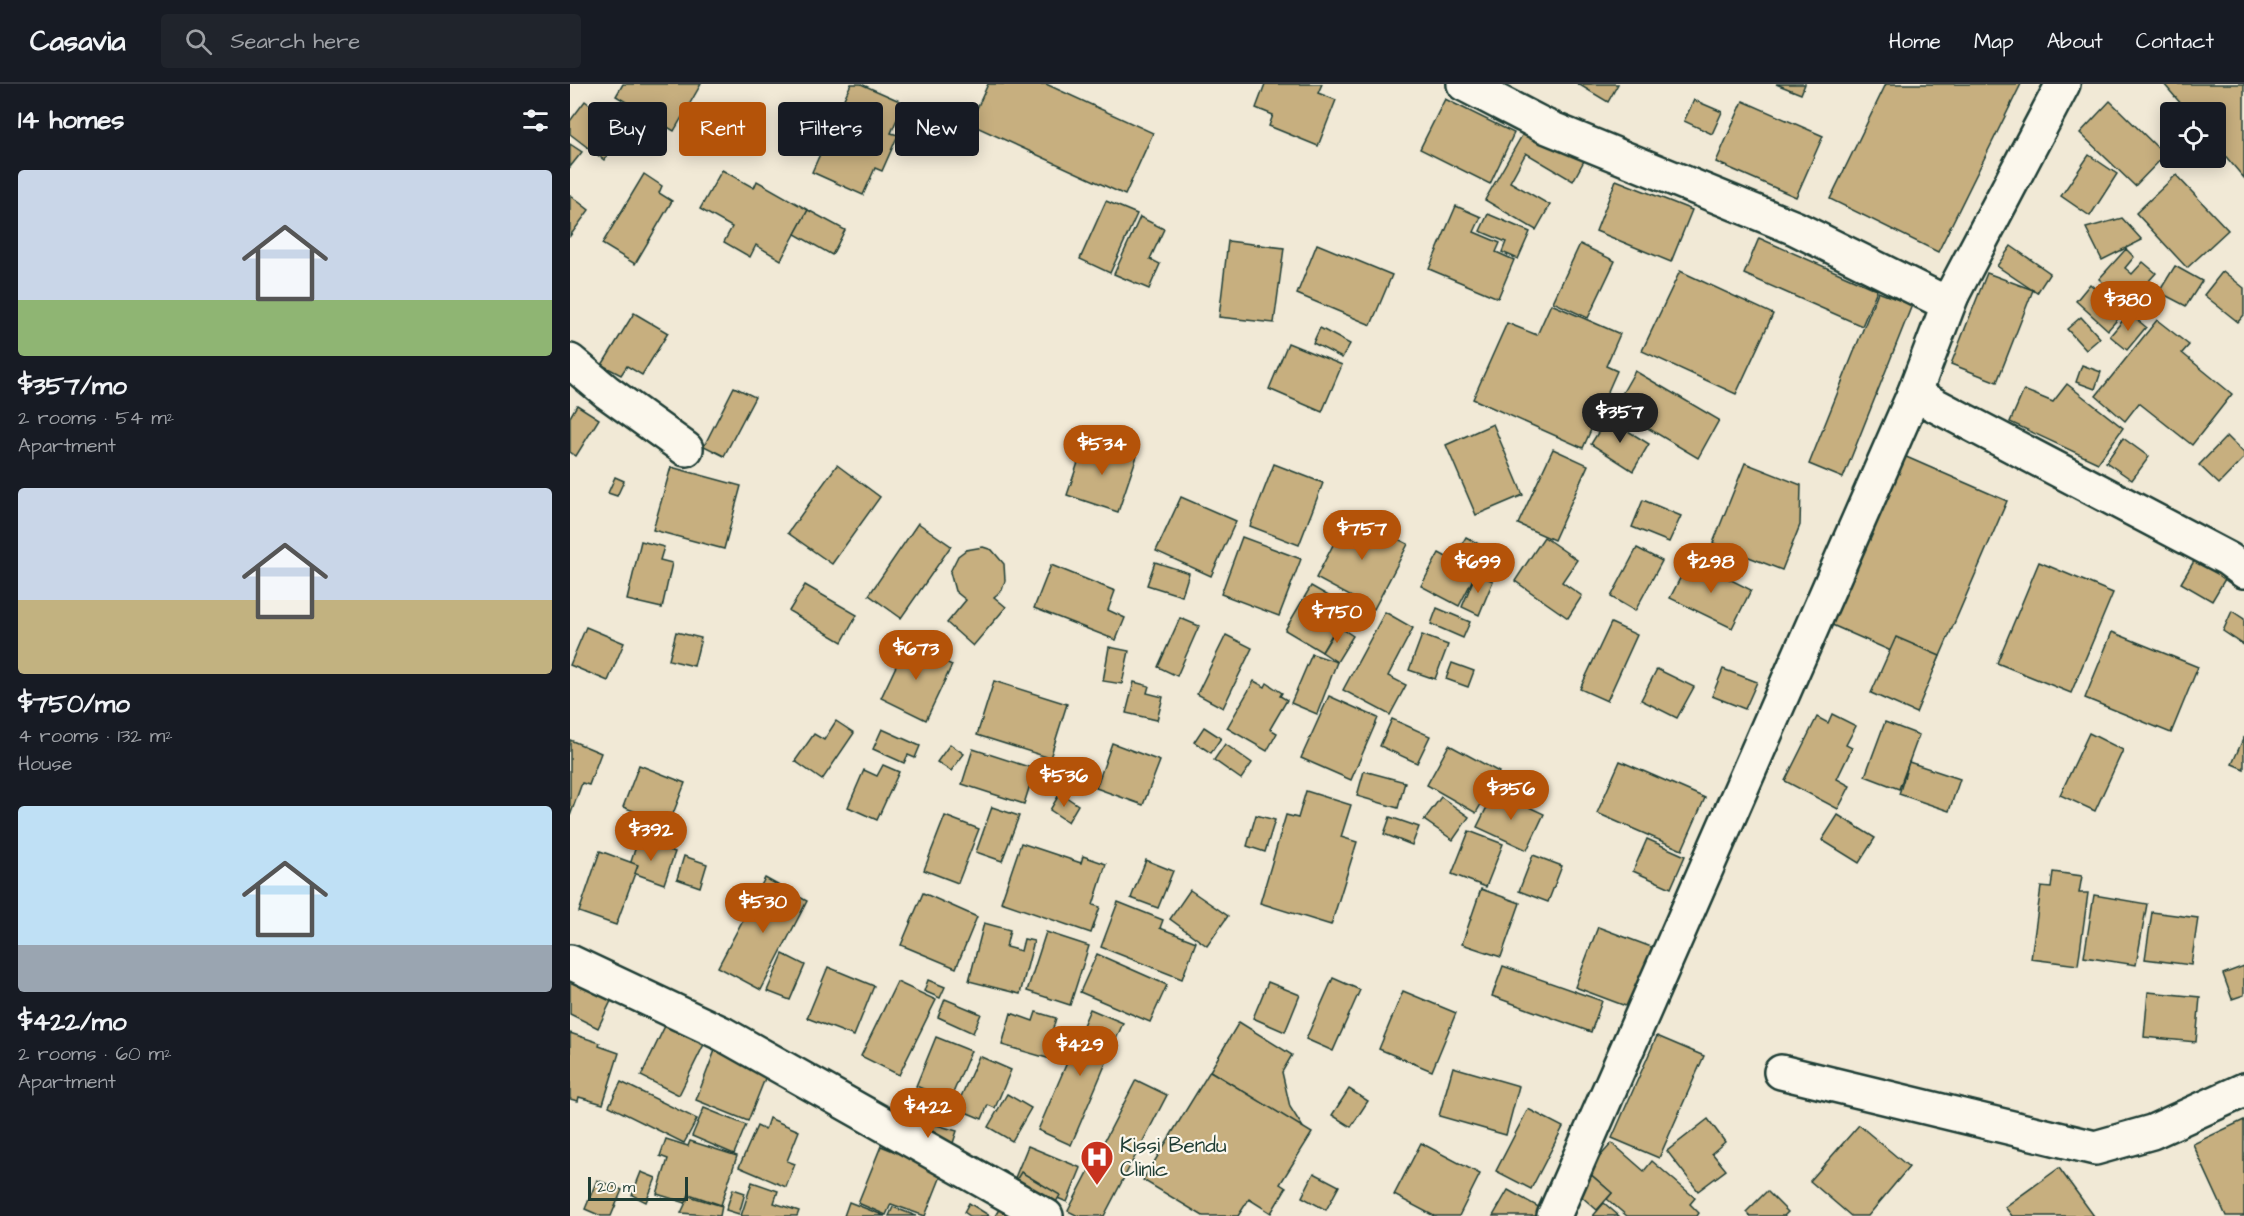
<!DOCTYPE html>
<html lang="en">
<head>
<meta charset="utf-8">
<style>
  :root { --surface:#171b24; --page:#20242c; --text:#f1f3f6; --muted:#9ea1a6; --line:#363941; --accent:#b45309 }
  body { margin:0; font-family:"Architects Daughter",sans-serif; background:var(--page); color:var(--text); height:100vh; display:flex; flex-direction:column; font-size:22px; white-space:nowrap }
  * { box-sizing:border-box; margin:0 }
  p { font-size:20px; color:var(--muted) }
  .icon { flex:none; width:33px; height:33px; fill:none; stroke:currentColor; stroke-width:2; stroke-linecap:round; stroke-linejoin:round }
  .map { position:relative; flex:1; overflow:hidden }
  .details { display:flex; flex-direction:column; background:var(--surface); width:570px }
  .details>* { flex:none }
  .banner { position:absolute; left:18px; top:18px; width:570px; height:54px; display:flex; gap:12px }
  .tools { position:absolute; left:1590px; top:18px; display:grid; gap:12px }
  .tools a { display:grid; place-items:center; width:66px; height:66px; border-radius:6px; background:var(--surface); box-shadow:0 3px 15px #0003; font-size:30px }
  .scale { position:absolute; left:18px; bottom:15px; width:100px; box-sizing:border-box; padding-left:6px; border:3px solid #1f3d34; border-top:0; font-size:16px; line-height:21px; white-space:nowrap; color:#1f3d34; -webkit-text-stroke:4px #fbf7ec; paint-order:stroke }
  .price { position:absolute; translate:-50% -51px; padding:0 14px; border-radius:21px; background:var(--accent); color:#fff; font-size:20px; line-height:39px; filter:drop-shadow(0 2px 3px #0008) }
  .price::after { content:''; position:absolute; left:50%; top:36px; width:18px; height:14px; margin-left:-9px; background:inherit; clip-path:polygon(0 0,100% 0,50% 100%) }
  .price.selected { background:#222; color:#fff }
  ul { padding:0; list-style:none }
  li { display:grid; align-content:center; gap:12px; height:318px; padding:0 18px }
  li span { display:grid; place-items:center; height:186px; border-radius:6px; color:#555 }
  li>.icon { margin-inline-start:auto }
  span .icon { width:108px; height:108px; fill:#fffc; stroke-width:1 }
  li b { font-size:26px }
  h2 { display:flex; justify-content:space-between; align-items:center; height:72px; padding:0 18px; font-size:26px }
  .tag { padding:0 21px; border-radius:6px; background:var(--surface); box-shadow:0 3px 15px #0003; font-size:21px; line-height:54px }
  .tag.selected { background:var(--accent); color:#fff }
  header { display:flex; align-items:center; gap:36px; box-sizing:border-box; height:84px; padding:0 30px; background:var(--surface); border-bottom:2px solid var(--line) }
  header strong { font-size:28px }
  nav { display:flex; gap:33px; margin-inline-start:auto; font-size:21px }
  .search { width:420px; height:54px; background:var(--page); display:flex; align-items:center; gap:15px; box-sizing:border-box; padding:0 21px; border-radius:6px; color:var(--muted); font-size:22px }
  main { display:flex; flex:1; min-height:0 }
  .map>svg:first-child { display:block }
</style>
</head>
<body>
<header>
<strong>Casavia</strong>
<div class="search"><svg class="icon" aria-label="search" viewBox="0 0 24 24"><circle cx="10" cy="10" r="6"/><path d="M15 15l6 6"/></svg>Search here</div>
<nav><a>Home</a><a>Map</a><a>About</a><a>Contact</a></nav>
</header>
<main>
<section class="details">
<h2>14 homes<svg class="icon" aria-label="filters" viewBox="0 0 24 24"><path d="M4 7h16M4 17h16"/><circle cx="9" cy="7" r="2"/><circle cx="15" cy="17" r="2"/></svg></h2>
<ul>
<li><span style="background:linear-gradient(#c9d6e8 70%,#8fb573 0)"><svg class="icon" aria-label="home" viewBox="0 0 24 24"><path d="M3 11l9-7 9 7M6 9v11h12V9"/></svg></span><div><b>$357/mo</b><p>2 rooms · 54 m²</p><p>Apartment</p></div></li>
<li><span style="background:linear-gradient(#c9d6e8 60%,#c2b280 0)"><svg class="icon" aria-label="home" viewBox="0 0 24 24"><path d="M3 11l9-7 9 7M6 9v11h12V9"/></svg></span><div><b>$750/mo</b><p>4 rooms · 132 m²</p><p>House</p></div></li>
<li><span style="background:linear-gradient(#bfe0f5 75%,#9aa5b1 0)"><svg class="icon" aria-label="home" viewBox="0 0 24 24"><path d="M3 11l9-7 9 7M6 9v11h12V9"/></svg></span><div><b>$422/mo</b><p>2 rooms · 60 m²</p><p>Apartment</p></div></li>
</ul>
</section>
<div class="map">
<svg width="1674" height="1132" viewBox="0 0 1674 1132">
  <rect width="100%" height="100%" fill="#f1e9d6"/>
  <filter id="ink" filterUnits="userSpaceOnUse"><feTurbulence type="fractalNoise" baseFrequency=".0167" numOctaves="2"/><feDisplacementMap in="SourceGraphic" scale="12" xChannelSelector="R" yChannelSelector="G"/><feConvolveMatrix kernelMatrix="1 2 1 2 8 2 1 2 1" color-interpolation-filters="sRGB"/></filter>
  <g filter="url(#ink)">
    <g fill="#c7af7f" stroke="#1f3d34" stroke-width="1.5">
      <polygon points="53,0 131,0 104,47 46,12"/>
      <polygon points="281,0 291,0 334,19 321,49 328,51 312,87 305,84 293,111 242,88 254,61 245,56 261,22 269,25"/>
      <polygon points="418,0 476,0 583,49 555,111 400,40"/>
      <polygon points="695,0 752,0 748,9 766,16 748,62 699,42 703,31 686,24"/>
      <polygon points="1008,0 1048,0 1038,18"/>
      <polygon points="1206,0 1235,0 1231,10"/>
      <polygon points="1316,0 1451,0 1368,168 1260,115"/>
      <polygon points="1594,0 1674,0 1674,94 1646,61 1646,28 1618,28"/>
      <polygon points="875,15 944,49 920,100 850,65"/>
      <polygon points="1124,16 1152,28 1142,50 1114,37"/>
      <polygon points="15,17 54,48 34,76 0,50 0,37"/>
      <polygon points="1173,17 1253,52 1226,113 1146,78"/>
      <polygon points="1540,17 1595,71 1565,102 1510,49"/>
      <polygon points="958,41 1015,75 1003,97 956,69 940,98 980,121 966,146 915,116"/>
      <polygon points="0,60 12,68 0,83"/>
      <polygon points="1519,71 1547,90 1520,132 1491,112"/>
      <polygon points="152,86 184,104 187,97 238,126 211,176 186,161 180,173 154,158 162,143 130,125"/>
      <polygon points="74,90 92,102 89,109 102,117 65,180 32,160"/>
      <polygon points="1606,91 1658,146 1617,184 1566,129"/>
      <polygon points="1046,96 1122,126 1101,178 1026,147"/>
      <polygon points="1,112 19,126 0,152 0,112"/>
      <polygon points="536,117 567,130 540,189 510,175"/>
      <polygon points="886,122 911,133 904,148 930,159 926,168 944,176 928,214 859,185"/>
      <polygon points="238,126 275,146 262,171 225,150"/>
      <polygon points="918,130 960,148 948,175 932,168 936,158 910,147"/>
      <polygon points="570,133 594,145 580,175 590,180 579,205 544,190"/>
      <polygon points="1552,134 1572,156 1532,176 1516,144"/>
      <polygon points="1189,154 1307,206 1292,242 1174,190"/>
      <polygon points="658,157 714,164 704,239 649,233"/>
      <polygon points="747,160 822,191 801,241 727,210"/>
      <polygon points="1010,160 1045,177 1018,234 983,218"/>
      <polygon points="1441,162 1480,189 1467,209 1427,182"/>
      <polygon points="1556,165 1564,173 1555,184 1562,190 1573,178 1586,189 1557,221 1529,195"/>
      <polygon points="1605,182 1632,197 1616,222 1589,208"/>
      <polygon points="1110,187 1203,230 1166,310 1072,267"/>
      <polygon points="1653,187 1674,204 1674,231 1668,238 1634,211"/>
      <polygon points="1417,189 1463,206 1427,298 1381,280"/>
      <polygon points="1520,200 1553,229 1538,246 1506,217"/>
      <polygon points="1308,208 1342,221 1273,394 1239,380"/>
      <polygon points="981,220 1050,250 1036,282 1047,287 1013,364 903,315 937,239 967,251"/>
      <polygon points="64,229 98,249 72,291 57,282 51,291 32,281"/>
      <polygon points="1559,229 1576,243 1557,266 1540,252"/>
      <polygon points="1511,233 1530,254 1516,266 1497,245"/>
      <polygon points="1587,236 1619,261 1612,269 1662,310 1622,361 1569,319 1555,337 1526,312"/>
      <polygon points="750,244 780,260 772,274 743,259"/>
      <polygon points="718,259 772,281 752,328 699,305"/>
      <polygon points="1512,281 1531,288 1525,305 1506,298"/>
      <polygon points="1065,287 1149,336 1128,374 1044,324"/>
      <polygon points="1497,300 1553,344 1528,379 1440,338 1454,306 1483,318"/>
      <polygon points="164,303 185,313 154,372 134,362"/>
      <polygon points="7,321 29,335 6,372 0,368 0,333"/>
      <polygon points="1037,334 1079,360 1063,387 1021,360"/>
      <polygon points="923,340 953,411 906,431 876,361"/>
      <polygon points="1657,352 1674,369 1674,374 1649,400 1629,381"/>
      <polygon points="1553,354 1579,373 1562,396 1536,378"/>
      <polygon points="516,355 567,372 548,428 497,411"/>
      <polygon points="983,365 1018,381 984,456 948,440"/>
      <polygon points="1334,372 1437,417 1364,586 1260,540"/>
      <polygon points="1175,379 1231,401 1230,441 1212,486 1143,459"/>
      <polygon points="704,380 753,399 729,461 680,442"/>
      <polygon points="267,381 310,413 262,480 218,449"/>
      <polygon points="101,383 171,402 154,465 83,446"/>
      <polygon points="45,393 54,397 47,412 38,409"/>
      <polygon points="611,413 666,437 641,492 586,467"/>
      <polygon points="1073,416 1111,432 1099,458 1062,443"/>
      <polygon points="779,430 838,460 804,525 746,494"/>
      <polygon points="348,439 381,462 331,534 299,511"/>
      <polygon points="672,453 731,475 709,532 651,510"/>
      <polygon points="896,453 925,469 918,483 888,467"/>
      <polygon points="974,453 1007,476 992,498 1012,512 998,534 945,497"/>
      <polygon points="71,457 94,463 90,476 102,479 92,524 57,516"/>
      <polygon points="413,463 422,466 434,480 435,497 432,506 424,513 436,523 403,562 377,539 396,516 385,507 380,488 388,472 396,466"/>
      <polygon points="1067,464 1092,477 1065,527 1041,513"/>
      <polygon points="869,469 906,489 889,522 851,502"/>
      <polygon points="1627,472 1658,490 1642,517 1611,499"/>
      <polygon points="1120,475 1181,506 1162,544 1100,514"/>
      <polygon points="585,478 619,489 612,512 577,501"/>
      <polygon points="1469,478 1543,509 1501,609 1427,579"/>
      <polygon points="481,481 545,507 538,526 555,534 546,556 464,524"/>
      <polygon points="906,489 923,497 909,531 892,523"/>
      <polygon points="235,501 287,531 272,558 219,527"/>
      <polygon points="741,502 778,523 752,568 715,546"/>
      <polygon points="867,524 900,538 893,554 861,540"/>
      <polygon points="1662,527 1674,535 1674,561 1653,547"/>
      <polygon points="815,528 843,544 818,592 836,601 820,631 773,606"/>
      <polygon points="610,534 629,542 607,592 588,583"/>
      <polygon points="1041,539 1067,551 1037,617 1010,605"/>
      <polygon points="768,542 783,552 767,578 752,568"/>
      <polygon points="16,543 54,559 38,597 0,581"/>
      <polygon points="106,548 131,554 124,582 99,576"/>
      <polygon points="1542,548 1628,583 1601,649 1515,614"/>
      <polygon points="656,551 682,564 653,624 627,610"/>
      <polygon points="852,551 878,561 865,595 839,586"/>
      <polygon points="1326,553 1370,572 1346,629 1301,609"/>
      <polygon points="337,559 382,581 356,636 311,614"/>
      <polygon points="539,563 559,567 552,600 533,597"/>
      <polygon points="742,570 767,578 747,630 721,619"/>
      <polygon points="882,579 904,587 898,603 876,595"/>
      <polygon points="1087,585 1124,603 1107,634 1071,616"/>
      <polygon points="1153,585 1187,598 1175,625 1142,612"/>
      <polygon points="424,597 497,620 480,674 407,651"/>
      <polygon points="684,597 695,603 697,599 712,609 710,612 717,616 700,645 707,649 697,667 657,644"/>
      <polygon points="564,598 579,602 577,609 593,613 587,636 556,629"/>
      <polygon points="759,612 808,634 781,696 731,674"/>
      <polygon points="1262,630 1286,642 1276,661 1282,664 1267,695 1280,702 1268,725 1215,697 1247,633 1258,639"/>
      <polygon points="822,635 860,652 847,679 810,662"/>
      <polygon points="266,637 284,649 252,696 225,677 244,650 254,656"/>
      <polygon points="1315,638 1349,651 1329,705 1295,692"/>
      <polygon points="634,643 651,654 641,669 624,658"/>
      <polygon points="312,645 350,662 345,674 338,671 334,679 303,665"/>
      <polygon points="1519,649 1553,666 1525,727 1490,711"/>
      <polygon points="1674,653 1674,685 1662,680"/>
      <polygon points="0,656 31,669 19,701 12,699 0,732"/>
      <polygon points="542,659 590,677 573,721 526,704"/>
      <polygon points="380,660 394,670 381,687 367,678"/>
      <polygon points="655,660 682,679 671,695 644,676"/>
      <polygon points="879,661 929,688 906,729 857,701"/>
      <polygon points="403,665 465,685 454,720 392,700"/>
      <polygon points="1050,677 1135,714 1112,766 1027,729"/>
      <polygon points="1339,678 1390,695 1379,727 1329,710"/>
      <polygon points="69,681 115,699 99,740 53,723"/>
      <polygon points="313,681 329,688 307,736 278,723 294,686 307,692"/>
      <polygon points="794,687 835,698 828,724 787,712"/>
      <polygon points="736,707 781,721 771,753 787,758 761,841 690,819 716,731 728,734"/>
      <polygon points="925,707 974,730 957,766 907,743"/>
      <polygon points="490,709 508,721 498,738 480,726"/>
      <polygon points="871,713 899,733 883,756 854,736"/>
      <polygon points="422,723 449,732 432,777 406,768"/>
      <polygon points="686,731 705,736 695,768 677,762"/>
      <polygon points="1268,731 1305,754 1289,779 1252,756"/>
      <polygon points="375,732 409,745 388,799 354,786"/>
      <polygon points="820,733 849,743 842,761 814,750"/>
      <polygon points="899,747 933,760 916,803 882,790"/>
      <polygon points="1077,755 1115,772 1101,804 1063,787"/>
      <polygon points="68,756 105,768 94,800 58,787"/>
      <polygon points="451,759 511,779 513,772 536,780 523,821 530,823 521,849 431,818"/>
      <polygon points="30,767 68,781 46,841 9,828"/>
      <polygon points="963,771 992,782 978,818 949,807"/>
      <polygon points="114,772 137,780 130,803 107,795"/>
      <polygon points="576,776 603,787 588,824 561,814"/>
      <polygon points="1483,788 1512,792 1509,809 1518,809 1508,881 1461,875 1471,803 1481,804"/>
      <polygon points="195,794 237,817 191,906 148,883"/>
      <polygon points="911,805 950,819 931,873 892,860"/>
      <polygon points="620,806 658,832 637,862 600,835"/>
      <polygon points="353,809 407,833 386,884 331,861"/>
      <polygon points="1524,811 1577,820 1566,881 1514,873"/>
      <polygon points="548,818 593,836 590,844 626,858 612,895 531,863"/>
      <polygon points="1582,828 1628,834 1621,881 1575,875"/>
      <polygon points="414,839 440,846 436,863 451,867 454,855 464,857 450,910 399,897"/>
      <polygon points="1028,843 1084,864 1061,924 1005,903"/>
      <polygon points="476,848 519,862 500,921 457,907"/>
      <polygon points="213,870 235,881 220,916 197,907"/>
      <polygon points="527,870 597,901 580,938 510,908"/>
      <polygon points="933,882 1032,917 1021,948 922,912"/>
      <polygon points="1674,882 1674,911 1662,915 1653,890"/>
      <polygon points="258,883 304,902 284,952 237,934"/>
      <polygon points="0,890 19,900 17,904 41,917 28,944 0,930"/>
      <polygon points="763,894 790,906 763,967 736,955"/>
      <polygon points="358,896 375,903 370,914 354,907"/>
      <polygon points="327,898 366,916 329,991 291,972"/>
      <polygon points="698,898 730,911 715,948 683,934"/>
      <polygon points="833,907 886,929 862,987 809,965"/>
      <polygon points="1578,908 1630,913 1626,958 1574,953"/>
      <polygon points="375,915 411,930 403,949 368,933"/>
      <polygon points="105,921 144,940 109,1011 71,992"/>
      <polygon points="520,925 553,939 501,1061 468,1046"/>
      <polygon points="466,928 486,934 479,958 496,963 491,978 432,961 441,929 463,937"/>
      <polygon points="669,938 722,971 712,988 720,1023 734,1045 640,987"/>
      <polygon points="0,949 30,959 29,962 49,969 33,1020 9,1013 8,1017 0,1015"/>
      <polygon points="1087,952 1134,972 1089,1074 1042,1054"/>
      <polygon points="366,953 401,967 380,1016 346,1002"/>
      <polygon points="147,961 200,982 178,1037 126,1016"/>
      <polygon points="409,972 441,986 425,1024 418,1021 412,1035 386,1024"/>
      <polygon points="883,983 949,1002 936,1051 869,1032"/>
      <polygon points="640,987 742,1049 710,1100 716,1104 701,1129 679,1115 668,1132 633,1132 573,1096"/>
      <polygon points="566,996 597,1011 534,1132 508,1132 498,1127"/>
      <polygon points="51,998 127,1035 114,1059 39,1022"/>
      <polygon points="779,1005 798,1017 781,1043 762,1031"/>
      <polygon points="437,1010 461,1024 442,1057 418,1043"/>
      <polygon points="134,1024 176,1041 164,1070 122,1052"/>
      <polygon points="958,1025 993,1043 961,1105 926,1087"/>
      <polygon points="340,1033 387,1047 377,1077 330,1063"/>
      <polygon points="199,1034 229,1047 217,1077 225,1080 216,1103 169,1083 187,1042 195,1046"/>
      <polygon points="1138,1035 1155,1058 1142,1069 1156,1086 1128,1107 1097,1067"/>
      <polygon points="1674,1036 1674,1132 1656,1132 1623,1060"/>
      <polygon points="1289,1041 1339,1083 1298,1132 1281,1132 1240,1097"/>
      <polygon points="96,1055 118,1062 120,1057 167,1072 151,1121 119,1110 116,1119 87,1110 98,1075 90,1072"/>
      <polygon points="851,1059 910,1090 889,1132 864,1132 824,1111"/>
      <polygon points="1042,1059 1074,1087 1082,1077 1125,1114 1120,1120 1129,1129 1127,1132 1057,1132 1037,1115 1042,1109 1017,1087"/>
      <polygon points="311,1062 373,1087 355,1132 321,1120 316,1131 288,1119"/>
      <polygon points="458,1062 511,1084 497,1118 444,1096"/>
      <polygon points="1489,1084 1524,1132 1442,1132 1435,1123"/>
      <polygon points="71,1088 86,1094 76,1118 62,1111"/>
      <polygon points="451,1088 490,1111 478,1132 425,1132"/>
      <polygon points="744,1089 769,1102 756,1126 732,1113"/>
      <polygon points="1019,1089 1042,1109 1027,1126 1004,1106"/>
      <polygon points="27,1096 52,1106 41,1132 31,1132 15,1125"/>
      <polygon points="182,1098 208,1107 204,1119 229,1127 227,1132 171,1132"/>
      <polygon points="163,1105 175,1109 169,1130 156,1126"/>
      <polygon points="938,1106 974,1126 970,1132 923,1132"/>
      <polygon points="1197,1107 1218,1128 1214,1132 1180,1132 1176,1128"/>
      <polygon points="119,1112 152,1122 150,1132 111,1129"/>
      <polygon points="279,1118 315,1132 274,1132"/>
      <polygon points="399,1119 420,1132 400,1132 394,1128"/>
      <polygon points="1034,1119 1049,1132 1023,1132"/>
      <polygon points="323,1123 346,1132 319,1132"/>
    </g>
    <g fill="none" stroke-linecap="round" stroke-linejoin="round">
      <defs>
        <g id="minor">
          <polyline points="894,0 975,42 1225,144 1366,214 1375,214 1382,211"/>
          <polyline points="0,277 37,308 116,365"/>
          <polyline points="1344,310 1658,475 1674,487"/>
          <polyline points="0,878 153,950 476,1132"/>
          <polyline points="1211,988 1525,1064 1582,1048 1674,1006"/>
          <polyline points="984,1132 1344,310 1382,211 1493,0"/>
        </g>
      </defs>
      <use href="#minor" stroke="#1f3d34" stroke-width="38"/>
      <use href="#minor" stroke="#fbf7ec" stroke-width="33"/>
    </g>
  </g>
  <defs>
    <symbol id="hospital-pin" viewBox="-11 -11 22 30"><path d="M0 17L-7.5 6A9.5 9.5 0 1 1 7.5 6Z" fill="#c8321e" stroke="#fbf7ec"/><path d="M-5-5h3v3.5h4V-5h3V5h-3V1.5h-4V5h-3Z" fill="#fff"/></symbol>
  </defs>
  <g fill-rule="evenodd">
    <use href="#hospital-pin" x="508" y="1054" width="38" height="52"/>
  </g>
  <g text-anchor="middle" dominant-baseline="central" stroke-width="4.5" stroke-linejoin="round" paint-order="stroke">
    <g font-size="21" fill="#1f3d34" stroke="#fbf7ec" text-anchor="start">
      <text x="550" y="1061">Kissi Bendu<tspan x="550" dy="24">Clinic</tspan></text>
    </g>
  </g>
</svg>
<div class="tools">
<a><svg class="icon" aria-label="locate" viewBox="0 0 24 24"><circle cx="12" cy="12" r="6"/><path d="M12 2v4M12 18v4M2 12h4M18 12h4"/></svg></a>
</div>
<div class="scale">20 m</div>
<b class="price" style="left:1558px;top:248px">$380</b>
<b class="price selected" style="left:1050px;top:360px">$357</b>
<b class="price" style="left:532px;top:392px">$534</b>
<b class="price" style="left:792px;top:477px">$757</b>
<b class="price" style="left:908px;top:510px">$699</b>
<b class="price" style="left:1141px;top:510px">$298</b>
<b class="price" style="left:767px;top:560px">$750</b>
<b class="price" style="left:346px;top:597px">$673</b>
<b class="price" style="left:494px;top:724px">$536</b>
<b class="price" style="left:941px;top:737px">$356</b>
<b class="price" style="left:81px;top:778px">$392</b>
<b class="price" style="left:193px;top:850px">$530</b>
<b class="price" style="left:510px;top:993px">$429</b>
<b class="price" style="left:358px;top:1055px">$422</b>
<div class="banner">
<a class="tag">Buy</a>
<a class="tag selected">Rent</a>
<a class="tag">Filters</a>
<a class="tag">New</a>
</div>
</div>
</main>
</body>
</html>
